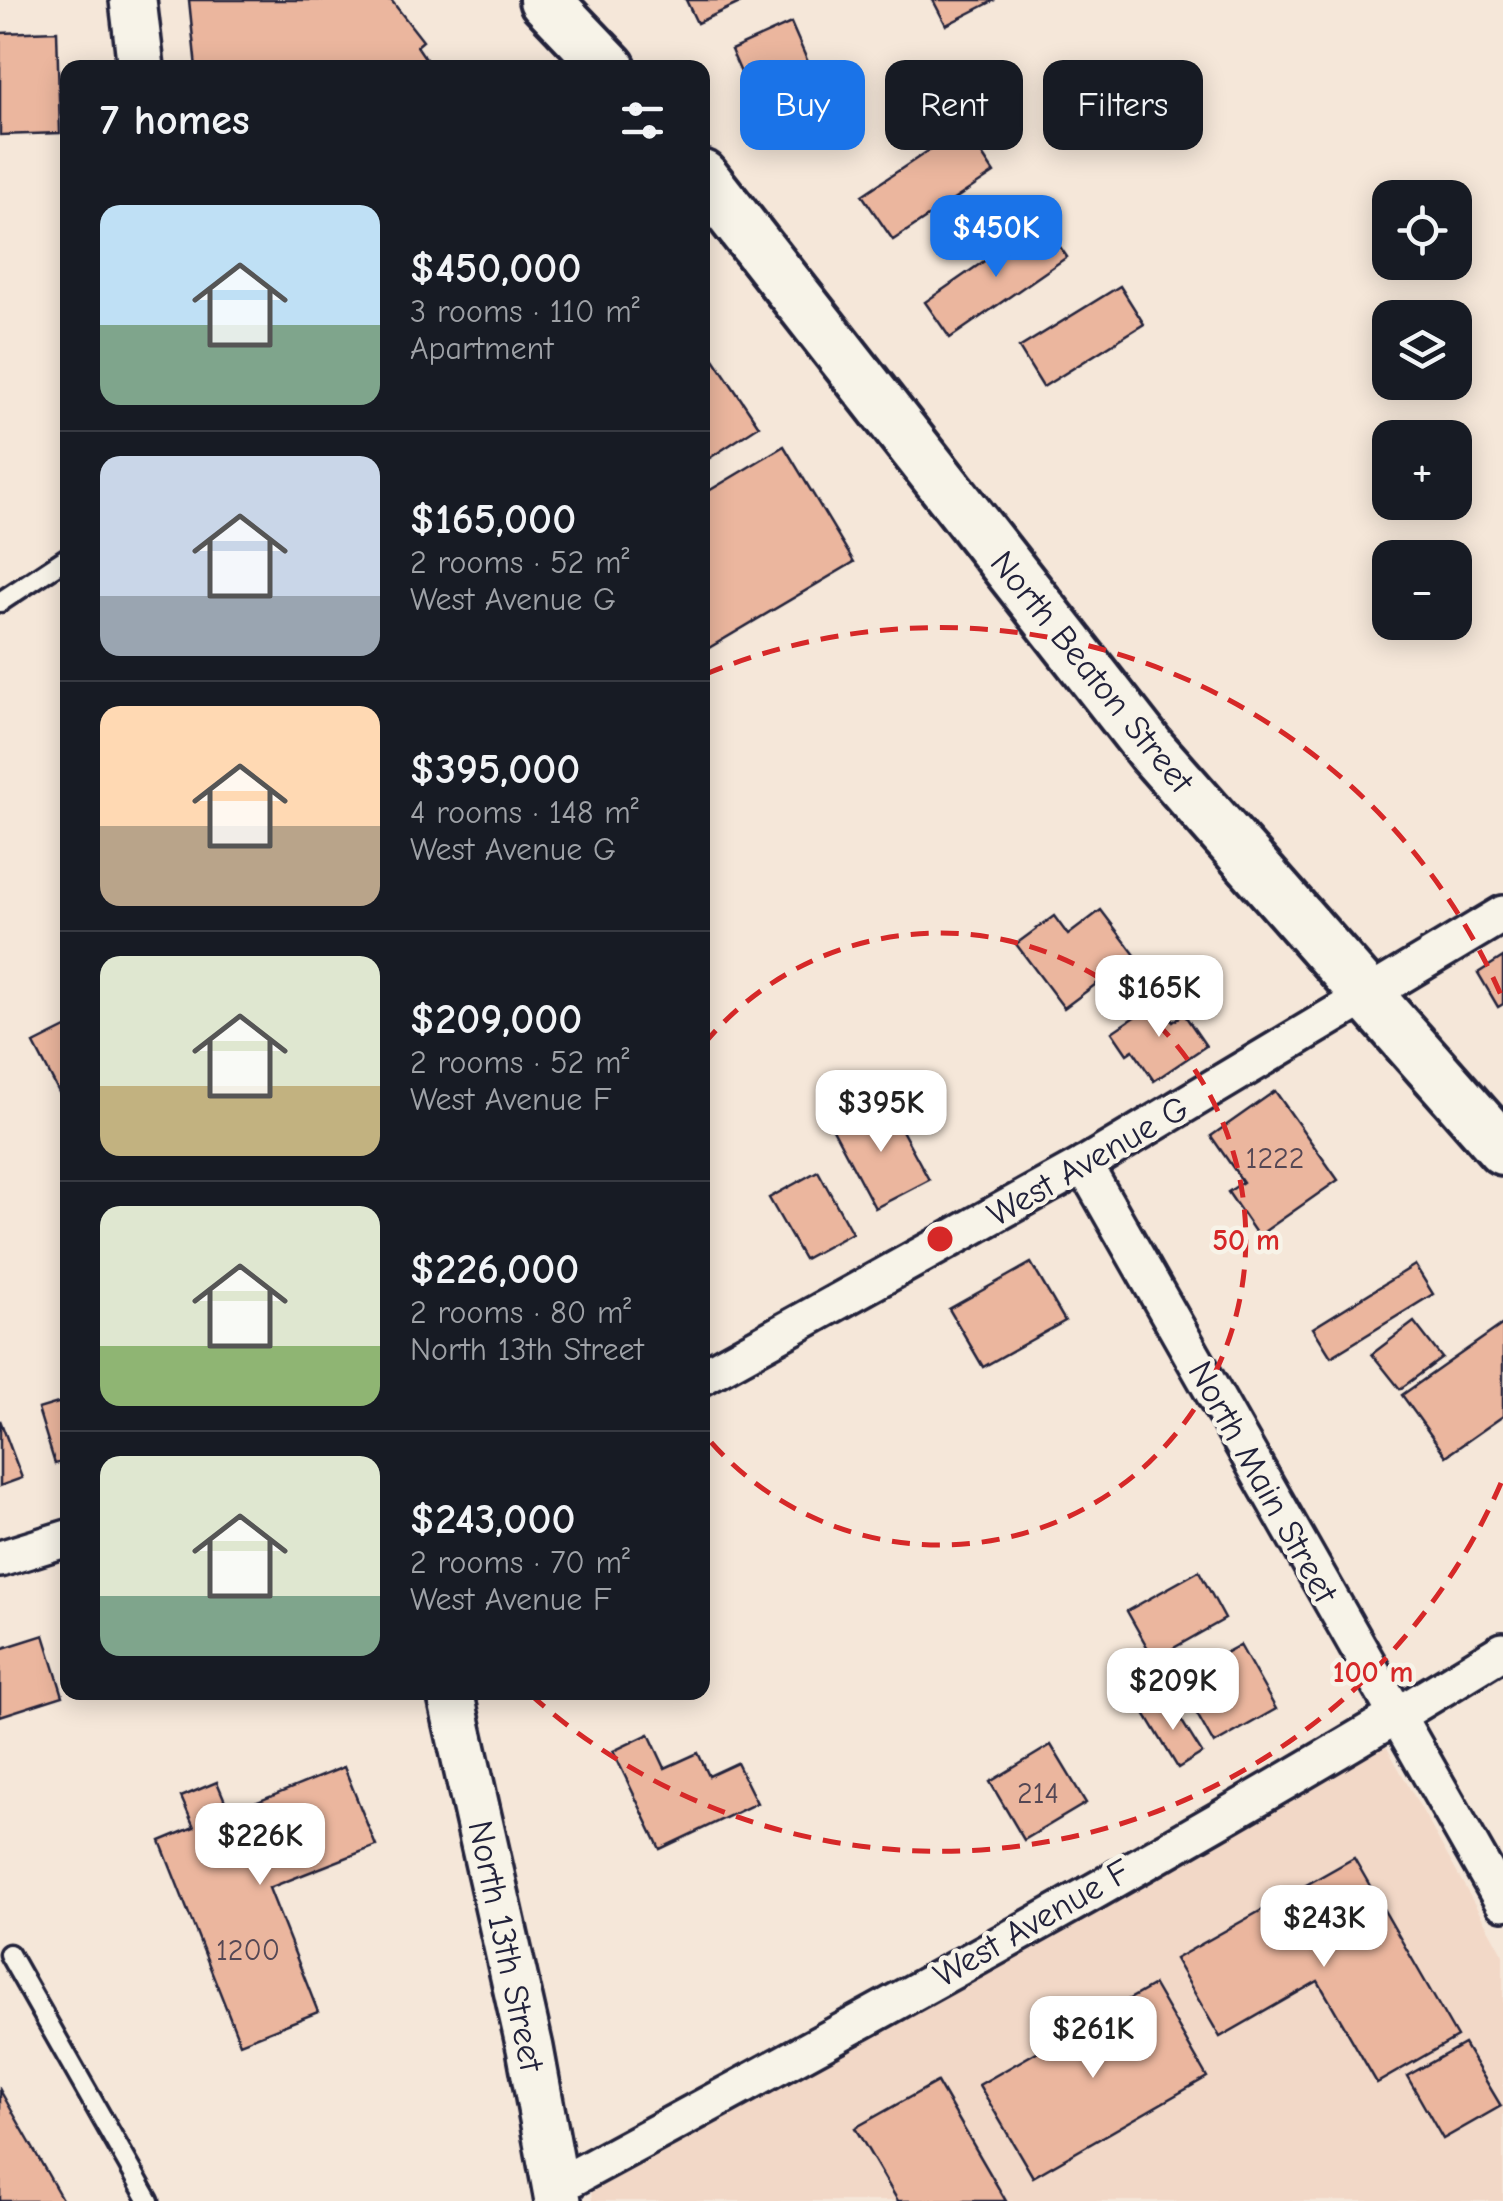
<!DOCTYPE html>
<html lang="en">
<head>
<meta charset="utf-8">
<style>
  :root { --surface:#171b24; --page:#242831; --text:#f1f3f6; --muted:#9ea1a6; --line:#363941; --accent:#1a73e8 }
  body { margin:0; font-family:"Comic Neue",sans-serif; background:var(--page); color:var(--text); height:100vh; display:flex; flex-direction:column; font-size:38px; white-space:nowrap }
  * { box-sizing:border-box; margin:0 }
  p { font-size:32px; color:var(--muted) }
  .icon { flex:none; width:55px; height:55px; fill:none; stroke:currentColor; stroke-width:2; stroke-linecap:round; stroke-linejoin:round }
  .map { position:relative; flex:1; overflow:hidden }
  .drawer { position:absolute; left:60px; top:60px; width:650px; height:1640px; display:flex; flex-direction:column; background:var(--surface); border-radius:20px; box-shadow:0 5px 25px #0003 }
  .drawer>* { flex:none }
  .guide { position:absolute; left:740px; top:60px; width:612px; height:90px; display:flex; gap:20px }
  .buttons { position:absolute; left:1372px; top:180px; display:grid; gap:20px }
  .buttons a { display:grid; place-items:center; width:100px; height:100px; border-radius:20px; background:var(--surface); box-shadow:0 5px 25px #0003; font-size:50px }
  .price { position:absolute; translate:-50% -85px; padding:0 22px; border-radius:20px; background:#fff; color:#222; font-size:32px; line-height:65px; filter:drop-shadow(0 2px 5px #0008) }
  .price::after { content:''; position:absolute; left:50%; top:60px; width:30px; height:22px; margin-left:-15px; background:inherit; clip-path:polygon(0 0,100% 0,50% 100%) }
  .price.selected { background:var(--accent); color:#fff }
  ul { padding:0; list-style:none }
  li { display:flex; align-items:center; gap:30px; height:250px; padding:0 40px }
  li+li { border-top:2px solid var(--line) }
  li span { display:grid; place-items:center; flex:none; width:280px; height:200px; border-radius:20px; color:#555 }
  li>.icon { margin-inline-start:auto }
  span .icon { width:120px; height:120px; fill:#fffc; stroke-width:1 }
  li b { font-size:42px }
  h2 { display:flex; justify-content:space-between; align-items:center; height:120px; padding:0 40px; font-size:42px }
  .pill { padding:0 35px; border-radius:20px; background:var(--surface); box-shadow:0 5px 25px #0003; font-size:35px; line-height:90px }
  .pill.selected { background:var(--accent); color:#fff }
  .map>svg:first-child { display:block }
</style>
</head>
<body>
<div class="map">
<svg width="1503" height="2201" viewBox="0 0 1503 2201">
  <rect width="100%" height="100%" fill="#f5e7d9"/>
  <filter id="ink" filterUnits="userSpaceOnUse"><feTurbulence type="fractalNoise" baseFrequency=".01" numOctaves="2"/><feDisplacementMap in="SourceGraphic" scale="20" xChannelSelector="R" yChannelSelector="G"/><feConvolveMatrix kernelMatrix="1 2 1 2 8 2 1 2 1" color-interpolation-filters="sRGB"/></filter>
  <g filter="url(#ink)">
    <polygon fill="#f2d8c7" points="1385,1744 1503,1955 1503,2201 592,2201 591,2192"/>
    <g fill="#ebb69e" stroke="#22223b" stroke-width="2.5">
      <polygon points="189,0 391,0 423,41 417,46 432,68 196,68"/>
      <polygon points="686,0 746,0 697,23"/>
      <polygon points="933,0 995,0 946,25"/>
      <polygon points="791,23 824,99 764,125 731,50"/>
      <polygon points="57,31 60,133 0,135 0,33"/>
      <polygon points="964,127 994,173 893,240 862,195"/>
      <polygon points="1042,221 1067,257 950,338 925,302"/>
      <polygon points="1120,286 1144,324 1043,387 1019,348"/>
      <polygon points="706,347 759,426 702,463 702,349"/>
      <polygon points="784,446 854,562 702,652 702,495"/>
      <polygon points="1101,910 1135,955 1064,1008 1016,944 1054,916 1068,935"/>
      <polygon points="1503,957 1503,1004 1498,1007 1478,973"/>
      <polygon points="1158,1001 1173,1022 1184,1014 1206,1046 1154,1081 1133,1050 1127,1054 1112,1032"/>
      <polygon points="68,1027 68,1095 62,1098 34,1044"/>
      <polygon points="1275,1091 1338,1180 1258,1236 1228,1192 1243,1182 1211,1136"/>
      <polygon points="886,1101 929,1180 875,1208 833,1129"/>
      <polygon points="818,1171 852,1233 804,1259 769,1198"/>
      <polygon points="1031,1263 1065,1321 983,1367 949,1309"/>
      <polygon points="1415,1265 1433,1294 1331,1357 1313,1328"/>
      <polygon points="1414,1322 1442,1358 1400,1389 1372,1354"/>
      <polygon points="1503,1324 1503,1416 1446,1456 1402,1395"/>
      <polygon points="68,1400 68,1460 55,1464 38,1409"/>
      <polygon points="0,1420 22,1478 0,1486"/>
      <polygon points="1199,1571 1225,1619 1154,1659 1127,1611"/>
      <polygon points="44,1635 63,1696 0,1716 0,1649"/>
      <polygon points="1240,1645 1276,1709 1214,1744 1177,1679"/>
      <polygon points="1168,1699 1202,1753 1178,1768 1145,1713"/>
      <polygon points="649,1734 665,1768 698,1753 709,1776 737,1763 757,1803 660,1849 613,1751"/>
      <polygon points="1051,1745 1086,1803 1024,1840 990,1782"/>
      <polygon points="344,1767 376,1846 269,1888 318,2012 240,2043 160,1841 194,1827 181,1797 217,1782 230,1813"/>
      <polygon points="1354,1858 1457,2037 1377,2083 1318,1981 1220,2037 1175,1959"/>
      <polygon points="1154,1985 1207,2077 1033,2177 979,2085"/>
      <polygon points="1464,2044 1501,2106 1443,2139 1407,2076"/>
      <polygon points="937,2082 1006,2201 898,2201 855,2128"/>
      <polygon points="0,2090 63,2201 0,2201"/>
    </g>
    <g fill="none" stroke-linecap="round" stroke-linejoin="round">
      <defs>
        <g id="service">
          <polyline points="0,602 68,557"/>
          <polyline points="9,1954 149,2201"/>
        </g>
        <g id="minor">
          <polyline points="1084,1165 1503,1902"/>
          <polyline points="702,1377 1084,1165 1503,914"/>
          <polyline points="0,1559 68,1538"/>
          <path d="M556 2187C875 2015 1194 1841 1503 1651"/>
        </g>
        <g id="tertiary">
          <polyline points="133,0 141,68"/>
          <polyline points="450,1692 530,2048 558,2201"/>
        </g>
        <g id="secondary">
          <polyline points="545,0 610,68"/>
          <polyline points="702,176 1151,750 1503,1149"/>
        </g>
      </defs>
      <use href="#service" stroke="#22223b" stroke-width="25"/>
      <use href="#minor" stroke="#22223b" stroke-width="42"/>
      <use href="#tertiary" stroke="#22223b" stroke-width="52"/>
      <use href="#secondary" stroke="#22223b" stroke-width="58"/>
      <use href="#service" stroke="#f7f3e8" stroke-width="18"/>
      <use href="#minor" stroke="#f7f3e8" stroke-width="35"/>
      <use href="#tertiary" stroke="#f7f3e8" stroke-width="45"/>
      <use href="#secondary" stroke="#f7f3e8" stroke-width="50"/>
    </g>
  </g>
  <g fill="none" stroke="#d62828" stroke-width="5" stroke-dasharray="18 12">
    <path d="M704 1044A306 306 0 1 1 704 1434"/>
    <path d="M1501 1483A612 612 0 0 1 530 1694M706 674A612 612 0 0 1 1501 995"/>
  </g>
  <g text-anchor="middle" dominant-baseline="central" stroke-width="9" stroke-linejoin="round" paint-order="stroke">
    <g font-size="30" fill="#544754">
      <text x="1275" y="1158">1222</text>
      <text x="1038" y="1793">214</text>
      <text x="248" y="1950">1200</text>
    </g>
    <g font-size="35" fill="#22223b" stroke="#f7f3e8">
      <text transform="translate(1092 672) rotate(51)">North Beaton Street</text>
      <text transform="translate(1088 1161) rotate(-30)">West Avenue G</text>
      <text transform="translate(1263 1482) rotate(61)">North Main Street</text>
      <text transform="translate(1032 1923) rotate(-30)">West Avenue F</text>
      <text transform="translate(506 1946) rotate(78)">North 13th Street</text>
    </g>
  </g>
  <circle cx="940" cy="1239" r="15" fill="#d62828" stroke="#f7f3e8" stroke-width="5"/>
  <g font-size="30" text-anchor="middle" font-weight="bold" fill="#d62828" stroke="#f7f3e8" stroke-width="9" stroke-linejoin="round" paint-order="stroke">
    <text x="1246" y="1250">50 m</text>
    <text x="1373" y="1682">100 m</text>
  </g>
</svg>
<div class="buttons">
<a><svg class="icon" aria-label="locate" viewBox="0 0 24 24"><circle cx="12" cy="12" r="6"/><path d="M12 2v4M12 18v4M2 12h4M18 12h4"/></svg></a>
<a><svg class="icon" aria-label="layers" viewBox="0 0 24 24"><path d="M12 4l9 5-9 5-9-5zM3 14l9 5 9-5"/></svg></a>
<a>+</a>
<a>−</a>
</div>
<b class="price selected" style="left:996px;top:280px">$450K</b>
<b class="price" style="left:1159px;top:1040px">$165K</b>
<b class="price" style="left:881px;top:1155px">$395K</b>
<b class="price" style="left:1173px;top:1733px">$209K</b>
<b class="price" style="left:260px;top:1888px">$226K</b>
<b class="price" style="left:1324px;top:1970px">$243K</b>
<b class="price" style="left:1093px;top:2081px">$261K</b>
<div class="guide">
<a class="pill selected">Buy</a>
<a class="pill">Rent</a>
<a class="pill">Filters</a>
</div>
<section class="drawer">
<h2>7 homes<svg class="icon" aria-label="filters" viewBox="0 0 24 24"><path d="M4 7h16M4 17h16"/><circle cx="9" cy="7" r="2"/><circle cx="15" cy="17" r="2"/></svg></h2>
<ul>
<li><span style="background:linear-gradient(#bfe0f5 60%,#7fa58c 0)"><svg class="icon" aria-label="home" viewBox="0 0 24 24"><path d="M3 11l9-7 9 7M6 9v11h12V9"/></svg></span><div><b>$450,000</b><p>3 rooms · 110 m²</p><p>Apartment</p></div></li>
<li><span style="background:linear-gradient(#c9d6e8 70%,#9aa5b1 0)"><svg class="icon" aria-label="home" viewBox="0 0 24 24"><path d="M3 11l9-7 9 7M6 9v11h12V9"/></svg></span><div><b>$165,000</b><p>2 rooms · 52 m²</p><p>West Avenue G</p></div></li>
<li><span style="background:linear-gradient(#ffd9b3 60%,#b9a48a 0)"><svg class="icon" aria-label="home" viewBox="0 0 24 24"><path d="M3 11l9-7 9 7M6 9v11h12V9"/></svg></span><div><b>$395,000</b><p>4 rooms · 148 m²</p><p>West Avenue G</p></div></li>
<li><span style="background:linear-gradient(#dfe7d0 65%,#c2b280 0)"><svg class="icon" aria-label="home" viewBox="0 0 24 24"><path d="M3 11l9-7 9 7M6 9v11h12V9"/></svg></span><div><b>$209,000</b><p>2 rooms · 52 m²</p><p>West Avenue F</p></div></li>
<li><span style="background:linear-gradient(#dfe7d0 70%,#8fb573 0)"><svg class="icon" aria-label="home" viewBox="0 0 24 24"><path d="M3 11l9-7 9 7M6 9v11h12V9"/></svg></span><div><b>$226,000</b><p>2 rooms · 80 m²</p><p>North 13th Street</p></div></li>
<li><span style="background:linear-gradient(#dfe7d0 70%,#7fa58c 0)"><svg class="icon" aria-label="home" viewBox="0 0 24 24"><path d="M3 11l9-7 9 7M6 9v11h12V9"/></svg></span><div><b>$243,000</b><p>2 rooms · 70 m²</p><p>West Avenue F</p></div></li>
</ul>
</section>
</div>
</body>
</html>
